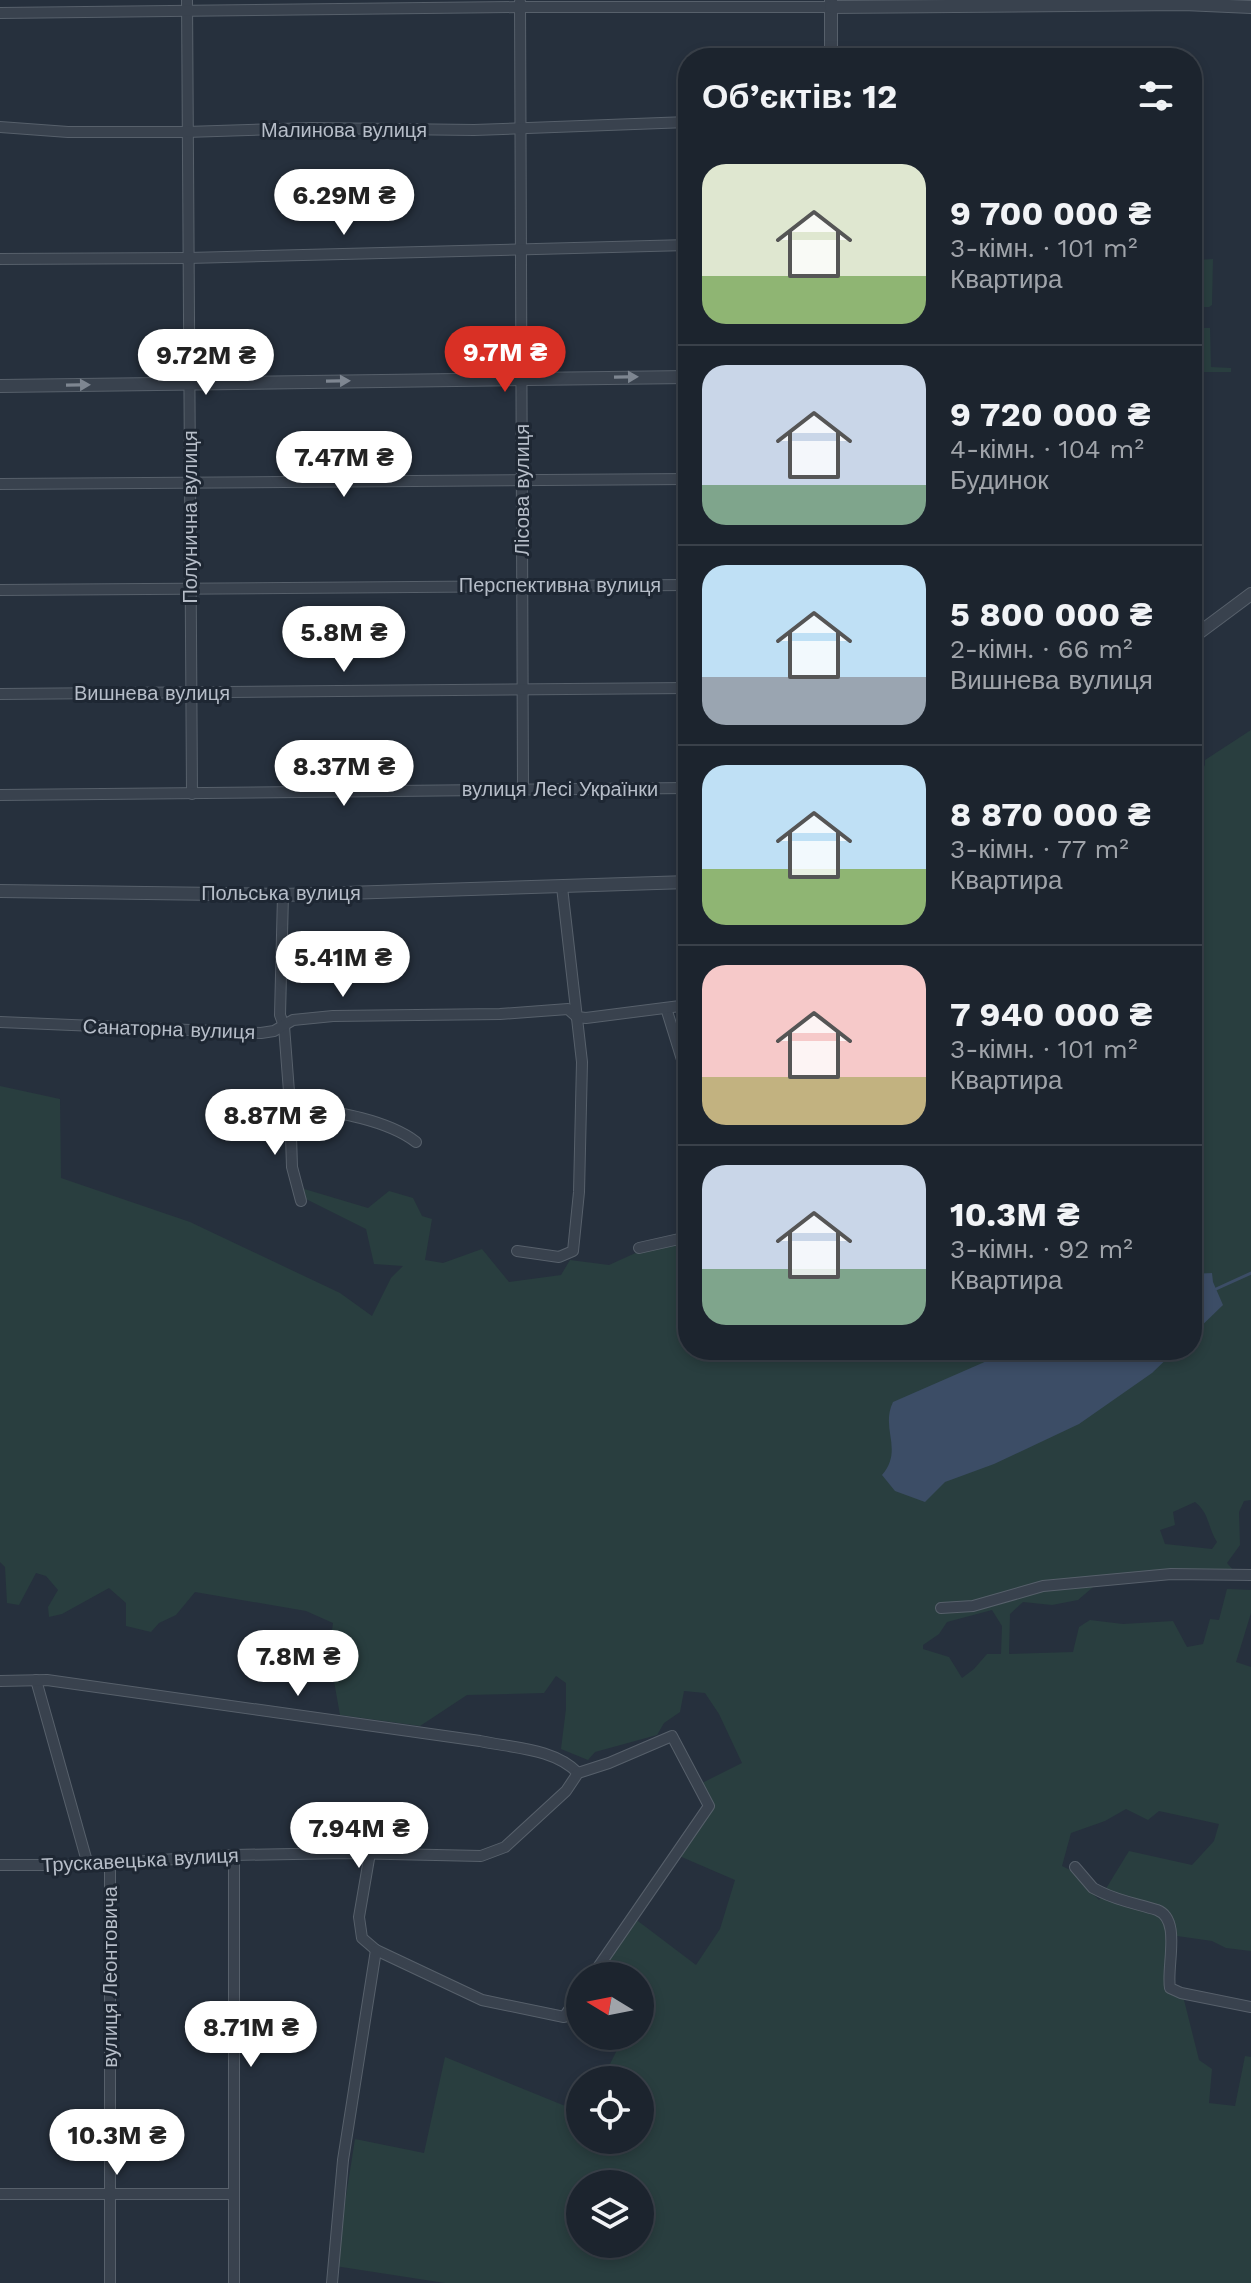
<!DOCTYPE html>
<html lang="uk">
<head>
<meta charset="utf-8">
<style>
  :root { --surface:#1c242e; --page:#29303a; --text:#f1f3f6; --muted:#a0a4aa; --line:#3a414a; --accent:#d93025 }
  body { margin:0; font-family:"Work Sans",sans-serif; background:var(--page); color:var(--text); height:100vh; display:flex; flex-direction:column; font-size:30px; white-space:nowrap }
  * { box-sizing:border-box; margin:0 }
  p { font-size:26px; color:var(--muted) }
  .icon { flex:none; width:44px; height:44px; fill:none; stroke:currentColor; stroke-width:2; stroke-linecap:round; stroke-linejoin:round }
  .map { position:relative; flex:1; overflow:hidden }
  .details { position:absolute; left:678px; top:48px; width:524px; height:1312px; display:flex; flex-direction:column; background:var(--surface); border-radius:32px; box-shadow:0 4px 12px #0003,0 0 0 2px var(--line) }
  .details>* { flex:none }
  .needle { width:52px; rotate:280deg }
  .tools { position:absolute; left:566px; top:1962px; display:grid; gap:16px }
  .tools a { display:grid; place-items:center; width:88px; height:88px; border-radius:50%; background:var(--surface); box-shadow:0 4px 12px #0003,0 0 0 2px var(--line); font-size:40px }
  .price { position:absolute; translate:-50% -68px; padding:0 18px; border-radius:28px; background:#fff; color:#222; font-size:26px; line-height:52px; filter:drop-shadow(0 2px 4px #0008) }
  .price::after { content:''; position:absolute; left:50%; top:48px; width:24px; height:18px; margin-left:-12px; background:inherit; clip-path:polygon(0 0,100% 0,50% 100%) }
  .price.on { background:var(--accent); color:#fff }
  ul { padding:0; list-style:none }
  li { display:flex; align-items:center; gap:24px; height:200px; padding:0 24px }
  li+li { border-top:2px solid var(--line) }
  li span { display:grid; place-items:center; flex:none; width:224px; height:160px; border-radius:24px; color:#555 }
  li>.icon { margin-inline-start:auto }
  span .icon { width:96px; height:96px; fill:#fffc; stroke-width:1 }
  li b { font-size:34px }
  h2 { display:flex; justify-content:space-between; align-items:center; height:96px; padding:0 24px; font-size:34px }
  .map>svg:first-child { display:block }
</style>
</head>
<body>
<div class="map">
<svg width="1251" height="2283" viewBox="0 0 1251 2283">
  <rect width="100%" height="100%" fill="#26303d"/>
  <g fill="#293e3f" fill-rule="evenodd">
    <polygon points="1213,259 1212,305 1209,307 1192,307 1192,264 1198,260"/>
    <polygon points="1192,328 1210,328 1211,367 1231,368 1231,372 1200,372 1193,369"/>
    <path d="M1251 730V1500L1244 1501 1239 1512 1240 1545 1227 1563 1234 1571 1106 1576 1078 1600 1052 1605 1023 1602 1010 1614 1009 1654 1073 1652 1079 1627 1090 1620 1123 1624 1173 1621 1187 1647 1203 1644 1210 1619 1219 1620 1227 1589 1251 1590V1613L1236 1662 1251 1667V1951L1226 1948 1212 1941 1177 1936 1172 1985 1183 1996 1199 2060 1212 2069 1209 2103 1235 2106 1245 2056 1251 2057V2283H445L335 2266 355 2139 424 2153 445 2057 580 2112V2140H640V2080H602L622 2040 618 2036H640V1976H598L630 1915 696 1965 720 1929 735 1880 677 1855 709 1806 698 1785 742 1763 719 1714 705 1693 684 1691 680 1712 664 1723 657 1735 595 1752 588 1760 561 1749 566 1709V1683L556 1676 544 1693 467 1695 420 1726 340 1715 329 1653 333 1623 306 1611 195 1592 176 1615 159 1623 151 1632 126 1626V1603L109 1588 62 1614 49 1617 48 1607 58 1590 46 1576 36 1573 19 1605 7 1603 5 1567 0 1562V1086L60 1099 61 1178 190 1222 340 1293 372 1316 391 1278 403 1266 374 1264 366 1229 306 1199 301 1188 368 1208 389 1191 413 1198 422 1216 432 1219 425 1260 443 1263 482 1249 509 1282 561 1275 570 1260 609 1265 640 1251 688 1242V1350H1192V784L1205 765V760ZM1195 1502C1210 1514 1207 1526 1217 1542L1212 1549 1165 1544 1160 1530 1175 1525 1173 1512ZM992 1610 1002 1626 1001 1654H987L974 1669 962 1678 949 1657 923 1649V1645L939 1634 947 1622ZM1126 1809 1148 1820 1159 1811 1219 1824 1214 1841 1192 1865 1129 1851 1099 1900 1070 1870 1062 1866 1071 1833 1105 1821ZM580 2184H640V2244H580Z"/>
  </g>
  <g fill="#3c4d66">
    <polygon points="1212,1273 1213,1282 1223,1305 1192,1335 1192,1274"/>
    <path d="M1012 1350H1176L1152 1373 1079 1424 994 1464 945 1482 925 1502 895 1491 882 1475C904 1449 880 1429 893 1402Z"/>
  </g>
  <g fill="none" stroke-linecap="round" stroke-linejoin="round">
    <polyline stroke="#3c4d66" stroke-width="3" points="1216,1289 1251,1273"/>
    <defs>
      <g id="minor">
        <polyline points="187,0 192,794"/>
        <polyline points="520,2 523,789"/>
        <polyline points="0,13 520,7 831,7"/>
        <polyline points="0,127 68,132 186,132 312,128 474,130 688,122"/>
        <polyline points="0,259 188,258 688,245"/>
        <polyline points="0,484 688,479"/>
        <polyline points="0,590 688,585"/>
        <polyline points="0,694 688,688"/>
        <polyline points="0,795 688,788"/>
        <path d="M283 895 280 1015 284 1026 290 1105C328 1111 385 1118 416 1142"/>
        <polyline points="666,1008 688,1079"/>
        <polyline points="0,1022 261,1033 274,1031 293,1020 333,1016 500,1014 568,1009 577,1017 586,1018 688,1005"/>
        <polyline points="290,1105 292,1167 301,1201"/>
        <polyline points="639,1248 688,1237"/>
        <polyline points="517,1251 559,1257 573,1251 579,1192 582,1062 562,887"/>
        <polyline points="941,1608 973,1606 1043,1586 1171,1574 1251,1575"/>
        <polyline points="36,1680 88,1865"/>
        <path d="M0 1681 47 1680 480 1741C512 1748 554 1748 578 1773"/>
        <polyline points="370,1853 359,1917 362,1938 376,1950 482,2000 564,2017 580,1994"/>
        <polyline points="110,1863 110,2283"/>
        <polyline points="0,1865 88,1865 234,1855 346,1853 481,1856 505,1847 566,1791 578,1773 609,1763 672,1736 709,1806 592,1976"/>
        <path d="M1075 1867 1093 1888 1101 1892C1119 1901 1138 1904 1157 1910 1182 1919 1166 1967 1170 1988L1181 1993 1251 2007"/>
        <polyline points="0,2194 234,2194"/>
        <polyline points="234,2283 234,1855"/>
        <polyline points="332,2283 343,2160 376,1950"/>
      </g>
      <g id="tertiary">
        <polyline points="831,0 831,58"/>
        <polyline points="831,7 1184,4 1251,7"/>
        <polyline points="0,386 688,377"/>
        <polyline points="1192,638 1251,594"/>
        <polyline points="0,891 283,895 688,882"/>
      </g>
    </defs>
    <use href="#minor" stroke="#57606b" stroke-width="12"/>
    <use href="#tertiary" stroke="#57606b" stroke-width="14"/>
    <use href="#minor" stroke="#39424e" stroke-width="10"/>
    <use href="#tertiary" stroke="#39424e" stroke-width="12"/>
  </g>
  <defs><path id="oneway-solid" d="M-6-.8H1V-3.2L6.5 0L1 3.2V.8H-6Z" transform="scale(2)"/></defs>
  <g fill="#7e8691">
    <use href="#oneway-solid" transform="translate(626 377) rotate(-1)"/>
    <use href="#oneway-solid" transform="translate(338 381) rotate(-1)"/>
    <use href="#oneway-solid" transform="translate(78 385) rotate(-1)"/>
  </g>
  <g text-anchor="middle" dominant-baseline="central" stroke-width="6" stroke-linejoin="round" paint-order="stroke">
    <g font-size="20" fill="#b6bdc8" stroke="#1e2733">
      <text x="344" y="130">Малинова вулиця</text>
      <text transform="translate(522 490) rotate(-90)">Лісова вулиця</text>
      <text transform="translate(190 517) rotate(-90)">Полунична вулиця</text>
      <text x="560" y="585">Перспективна вулиця</text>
      <text x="152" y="693">Вишнева вулиця</text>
      <text x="560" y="789">вулиця Лесі Українки</text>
      <text x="281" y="893">Польська вулиця</text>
      <text transform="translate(169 1029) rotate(2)">Санаторна вулиця</text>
      <text transform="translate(140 1860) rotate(-3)">Трускавецька вулиця</text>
      <text transform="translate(110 1977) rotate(-90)">вулиця Леонтовича</text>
    </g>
  </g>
</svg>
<div class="tools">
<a><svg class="needle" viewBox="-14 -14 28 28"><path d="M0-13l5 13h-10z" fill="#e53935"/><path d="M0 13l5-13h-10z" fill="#a0a4aa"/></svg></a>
<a><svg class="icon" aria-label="locate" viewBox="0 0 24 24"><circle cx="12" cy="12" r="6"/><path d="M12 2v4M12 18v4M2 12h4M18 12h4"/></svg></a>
<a><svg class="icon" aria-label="layers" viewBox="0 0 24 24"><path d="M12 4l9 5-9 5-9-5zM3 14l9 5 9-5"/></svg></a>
</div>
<b class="price" style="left:344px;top:237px">6.29M ₴</b>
<b class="price on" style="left:505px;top:394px">9.7M ₴</b>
<b class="price" style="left:206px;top:397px">9.72M ₴</b>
<b class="price" style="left:344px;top:499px">7.47M ₴</b>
<b class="price" style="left:344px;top:674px">5.8M ₴</b>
<b class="price" style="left:344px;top:808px">8.37M ₴</b>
<b class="price" style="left:343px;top:999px">5.41M ₴</b>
<b class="price" style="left:275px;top:1157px">8.87M ₴</b>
<b class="price" style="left:298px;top:1698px">7.8M ₴</b>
<b class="price" style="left:359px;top:1870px">7.94M ₴</b>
<b class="price" style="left:251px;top:2069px">8.71M ₴</b>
<b class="price" style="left:117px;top:2177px">10.3M ₴</b>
<section class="details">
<h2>Об’єктів: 12<svg class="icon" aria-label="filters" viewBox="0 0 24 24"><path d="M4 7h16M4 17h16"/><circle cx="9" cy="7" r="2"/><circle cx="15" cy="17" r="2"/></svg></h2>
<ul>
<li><span style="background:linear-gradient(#dfe7d0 70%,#8fb573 0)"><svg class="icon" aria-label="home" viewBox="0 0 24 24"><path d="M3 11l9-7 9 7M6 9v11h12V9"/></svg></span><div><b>9 700 000 ₴</b><p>3-кімн. · 101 m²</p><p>Квартира</p></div></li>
<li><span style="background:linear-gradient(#c9d6e8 75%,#7fa58c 0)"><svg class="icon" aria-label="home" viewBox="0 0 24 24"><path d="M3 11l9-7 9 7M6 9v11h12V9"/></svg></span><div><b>9 720 000 ₴</b><p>4-кімн. · 104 m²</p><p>Будинок</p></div></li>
<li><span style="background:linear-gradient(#bfe0f5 70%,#9aa5b1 0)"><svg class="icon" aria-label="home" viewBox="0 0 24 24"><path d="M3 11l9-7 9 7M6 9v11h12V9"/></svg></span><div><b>5 800 000 ₴</b><p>2-кімн. · 66 m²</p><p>Вишнева вулиця</p></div></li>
<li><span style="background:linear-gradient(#bfe0f5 65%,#8fb573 0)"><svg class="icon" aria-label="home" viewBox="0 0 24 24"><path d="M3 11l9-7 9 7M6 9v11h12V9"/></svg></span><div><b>8 870 000 ₴</b><p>3-кімн. · 77 m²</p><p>Квартира</p></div></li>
<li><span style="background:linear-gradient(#f6c9c9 70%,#c2b280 0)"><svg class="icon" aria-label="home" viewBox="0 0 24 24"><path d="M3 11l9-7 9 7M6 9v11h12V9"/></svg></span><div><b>7 940 000 ₴</b><p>3-кімн. · 101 m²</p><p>Квартира</p></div></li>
<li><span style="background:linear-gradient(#c9d6e8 65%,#7fa58c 0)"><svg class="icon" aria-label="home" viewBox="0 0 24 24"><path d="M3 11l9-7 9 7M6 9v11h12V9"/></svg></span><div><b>10.3M ₴</b><p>3-кімн. · 92 m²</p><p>Квартира</p></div></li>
</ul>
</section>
</div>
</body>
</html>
